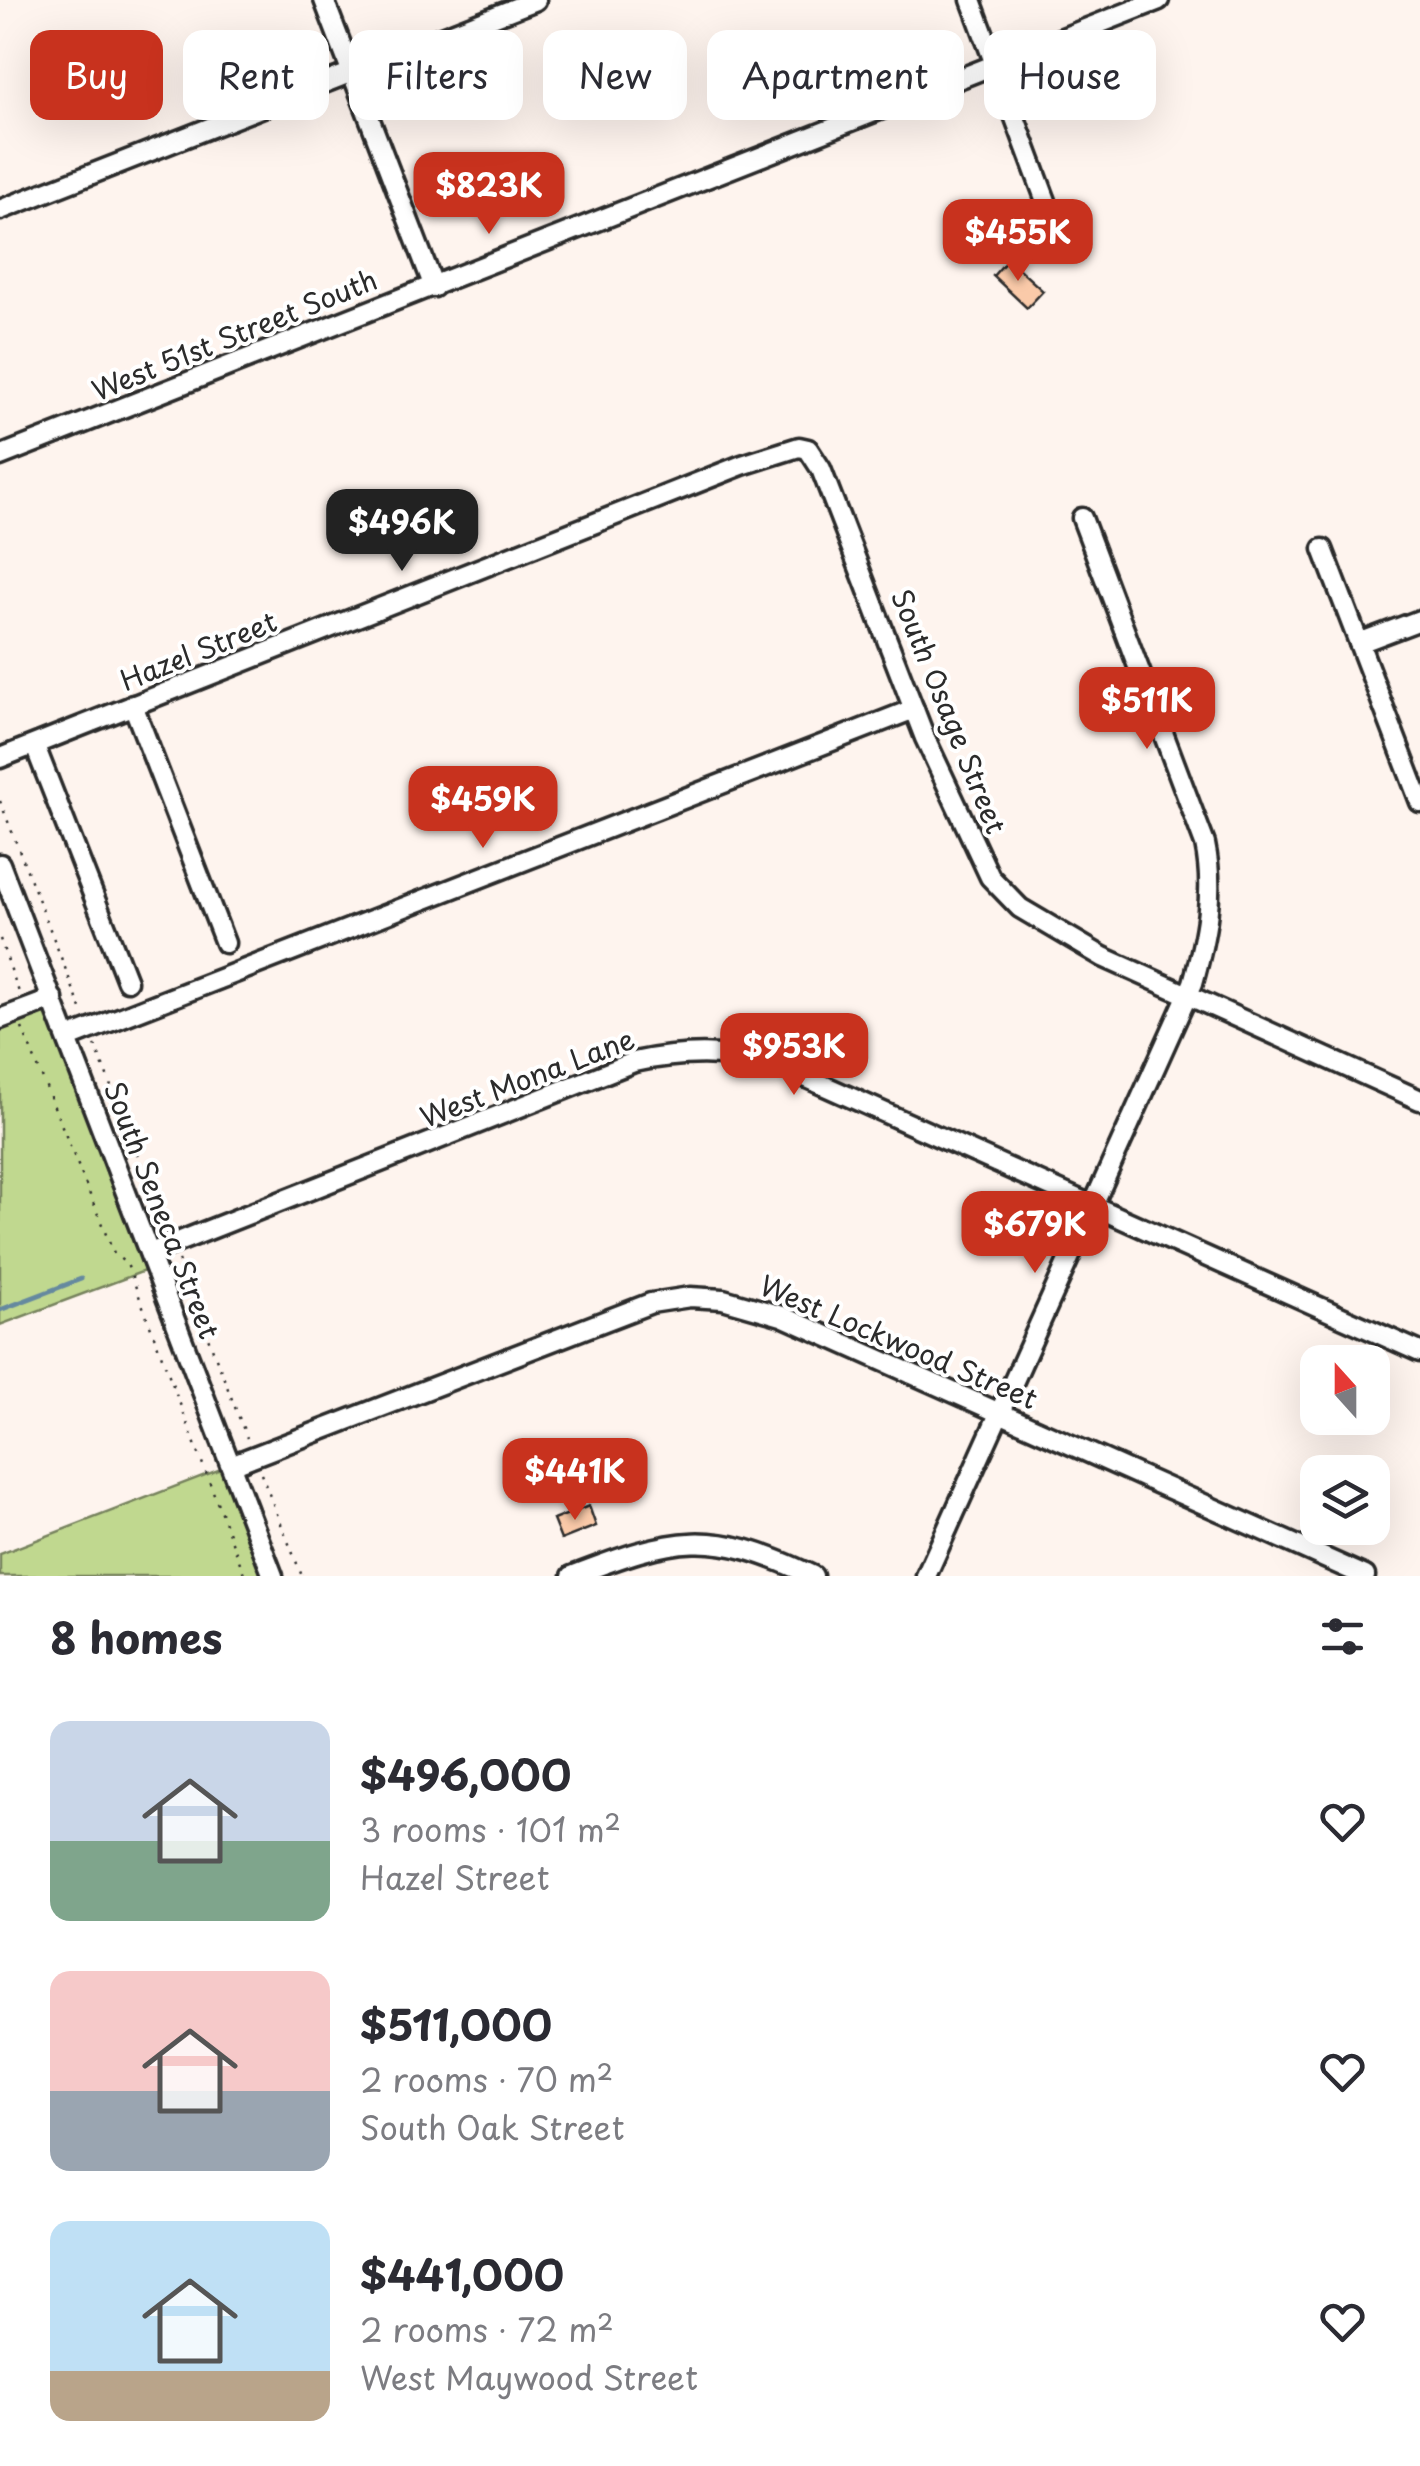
<!DOCTYPE html>
<html lang="en">
<head>
<meta charset="utf-8">
<style>
  :root { --surface:#fff; --page:#f2f2f3; --text:#2b2b33; --muted:#7c7c81; --accent:#c8321e }
  body { margin:0; font-family:"Playpen Sans",sans-serif; background:var(--page); color:var(--text); height:100vh; display:flex; flex-direction:column; font-size:38px; white-space:nowrap }
  * { box-sizing:border-box; margin:0 }
  p { font-size:32px; color:var(--muted) }
  .icon { flex:none; width:55px; height:55px; fill:none; stroke:currentColor; stroke-width:2; stroke-linecap:round; stroke-linejoin:round }
  .map { position:relative; height:1576px; overflow:hidden }
  .side { display:flex; flex-direction:column; background:var(--surface); flex:1 }
  .side>* { flex:none }
  .banner { position:absolute; left:30px; top:30px; width:1360px; height:90px; display:flex; gap:20px }
  .needle { width:65px; rotate:339deg }
  .buttons { position:absolute; left:1300px; top:1345px; display:grid; gap:20px }
  .buttons a { display:grid; place-items:center; width:90px; height:90px; border-radius:20px; background:var(--surface); box-shadow:0 10px 40px #0002; font-size:50px }
  .price { position:absolute; translate:-50% -85px; padding:0 22px; border-radius:20px; background:var(--accent); color:#fff; font-size:32px; line-height:65px; filter:drop-shadow(0 2px 5px #0008) }
  .price::after { content:''; position:absolute; left:50%; top:60px; width:30px; height:22px; margin-left:-15px; background:inherit; clip-path:polygon(0 0,100% 0,50% 100%) }
  .price.on { background:#222; color:#fff }
  ul { padding:0; list-style:none }
  li { display:flex; align-items:center; gap:30px; height:250px; padding:0 50px }
  li span { display:grid; place-items:center; flex:none; width:280px; height:200px; border-radius:20px; color:#555 }
  li>.icon { margin-inline-start:auto }
  span .icon { width:120px; height:120px; fill:#fffc; stroke-width:1 }
  li b { font-size:42px }
  h2 { display:flex; justify-content:space-between; align-items:center; height:120px; padding:0 50px; font-size:42px }
  .tag { padding:0 35px; border-radius:20px; background:var(--surface); box-shadow:0 10px 40px #0002; font-size:35px; line-height:90px }
  .tag.on { background:var(--accent); color:#fff }
  .map>svg:first-child { display:block }
</style>
</head>
<body>
<div class="map">
<svg width="1420" height="1576" viewBox="0 0 1420 1576">
  <rect width="100%" height="100%" fill="#fef4ee"/>
  <filter id="ink" filterUnits="userSpaceOnUse"><feTurbulence type="fractalNoise" baseFrequency=".01" numOctaves="2"/><feDisplacementMap in="SourceGraphic" scale="20" xChannelSelector="R" yChannelSelector="G"/><feConvolveMatrix kernelMatrix="1 2 1 2 8 2 1 2 1" color-interpolation-filters="sRGB"/></filter>
  <g filter="url(#ink)">
    <g fill="#c0d88f" stroke="#76825d" stroke-width="2.5">
      <polygon points="53,999 155,1267 0,1325 0,1019"/>
      <polygon points="231,1465 273,1576 0,1576 0,1554"/>
    </g>
    <g fill="none" stroke-linecap="round" stroke-linejoin="round">
      <polyline stroke="#65899f" stroke-width="5" points="0,1310 81,1279"/>
    </g>
    <g fill="#facaa9" stroke="#2b2b2b" stroke-width="2.5">
      <polygon points="1008,259 1043,291 1027,308 993,276"/>
      <polygon points="589,1506 596,1526 561,1540 553,1520"/>
    </g>
    <g fill="none" stroke-linecap="round" stroke-linejoin="round">
      <defs>
        <g id="minor">
          <polyline points="324,0 434,287"/>
          <polyline points="971,0 1046,201"/>
          <polyline points="0,210 536,0"/>
          <polyline points="0,456 1159,0"/>
          <polyline points="1323,549 1420,802"/>
          <polyline points="1359,643 1420,620"/>
          <polyline points="133,705 225,943"/>
          <polyline points="35,746 127,981"/>
          <polyline points="0,758 742,465 799,447 808,449 821,469 925,738 990,877 1020,908 1103,957 1420,1100"/>
          <polyline points="0,864 273,1576"/>
          <polyline points="0,1019 53,999"/>
          <polyline points="68,1038 914,709"/>
          <path d="M150 1253 634 1062C685 1051 737 1050 787 1069L1420 1352"/>
          <polyline points="231,1465 651,1303 690,1297 723,1299 782,1316 1365,1576"/>
          <path d="M572 1576C676 1536 710 1527 813 1576"/>
          <path d="M926 1576 1193 983C1206 936 1215 892 1205 844L1082 518"/>
        </g>
      </defs>
      <use href="#minor" stroke="#2b2b2b" stroke-width="25"/>
      <g stroke="#2b2b2b" stroke-width="2.5" stroke-dasharray="2.5 8" stroke-linecap="butt">
        <polyline points="0,801 83,1014"/>
        <polyline points="0,939 20,995"/>
        <polyline points="22,1028 114,1254 127,1264 245,1576"/>
        <polyline points="95,1045 166,1229"/>
        <polyline points="178,1260 247,1438"/>
        <polyline points="261,1474 302,1576"/>
      </g>
      <use href="#minor" stroke="#fff" stroke-width="18"/>
    </g>
  </g>
  <g text-anchor="middle" dominant-baseline="central" stroke-width="8" stroke-linejoin="round" paint-order="stroke">
    <g font-size="28" fill="#2b2b2b" stroke="#fff">
      <text transform="translate(234 334) rotate(-22)">West 51st Street South</text>
      <text transform="translate(198 650) rotate(-22)">Hazel Street</text>
      <text transform="translate(950 711) rotate(68)">South Osage Street</text>
      <text transform="translate(527 1077) rotate(-21)">West Mona Lane</text>
      <text transform="translate(163 1210) rotate(69)">South Seneca Street</text>
      <text transform="translate(899 1341) rotate(23)">West Lockwood Street</text>
    </g>
  </g>
</svg>
<div class="buttons">
<a><svg class="needle" viewBox="-14 -14 28 28"><path d="M0-13l5 13h-10z" fill="#e53935"/><path d="M0 13l5-13h-10z" fill="#7c7c81"/></svg></a>
<a><svg class="icon" aria-label="layers" viewBox="0 0 24 24"><path d="M12 4l9 5-9 5-9-5zM3 14l9 5 9-5"/></svg></a>
</div>
<b class="price" style="left:489px;top:237px">$823K</b>
<b class="price" style="left:1018px;top:284px">$455K</b>
<b class="price on" style="left:402px;top:574px">$496K</b>
<b class="price" style="left:1147px;top:752px">$511K</b>
<b class="price" style="left:483px;top:851px">$459K</b>
<b class="price" style="left:794px;top:1098px">$953K</b>
<b class="price" style="left:1035px;top:1276px">$679K</b>
<b class="price" style="left:575px;top:1523px">$441K</b>
<div class="banner">
<a class="tag on">Buy</a>
<a class="tag">Rent</a>
<a class="tag">Filters</a>
<a class="tag">New</a>
<a class="tag">Apartment</a>
<a class="tag">House</a>
</div>
</div>
<section class="side">
<h2>8 homes<svg class="icon" aria-label="filters" viewBox="0 0 24 24"><path d="M4 7h16M4 17h16"/><circle cx="9" cy="7" r="2"/><circle cx="15" cy="17" r="2"/></svg></h2>
<ul>
<li><span style="background:linear-gradient(#c9d6e8 60%,#7fa58c 0)"><svg class="icon" aria-label="home" viewBox="0 0 24 24"><path d="M3 11l9-7 9 7M6 9v11h12V9"/></svg></span><div><b>$496,000</b><p>3 rooms · 101 m²</p><p>Hazel Street</p></div><svg class="icon" aria-label="heart" viewBox="0 0 24 24"><path d="M12 20l-8-8c-3-5 5-10 8-4 3-6 11-1 8 4z"/></svg></li>
<li><span style="background:linear-gradient(#f6c9c9 60%,#9aa5b1 0)"><svg class="icon" aria-label="home" viewBox="0 0 24 24"><path d="M3 11l9-7 9 7M6 9v11h12V9"/></svg></span><div><b>$511,000</b><p>2 rooms · 70 m²</p><p>South Oak Street</p></div><svg class="icon" aria-label="heart" viewBox="0 0 24 24"><path d="M12 20l-8-8c-3-5 5-10 8-4 3-6 11-1 8 4z"/></svg></li>
<li><span style="background:linear-gradient(#bfe0f5 75%,#b9a48a 0)"><svg class="icon" aria-label="home" viewBox="0 0 24 24"><path d="M3 11l9-7 9 7M6 9v11h12V9"/></svg></span><div><b>$441,000</b><p>2 rooms · 72 m²</p><p>West Maywood Street</p></div><svg class="icon" aria-label="heart" viewBox="0 0 24 24"><path d="M12 20l-8-8c-3-5 5-10 8-4 3-6 11-1 8 4z"/></svg></li>
</ul>
</section>
</body>
</html>
